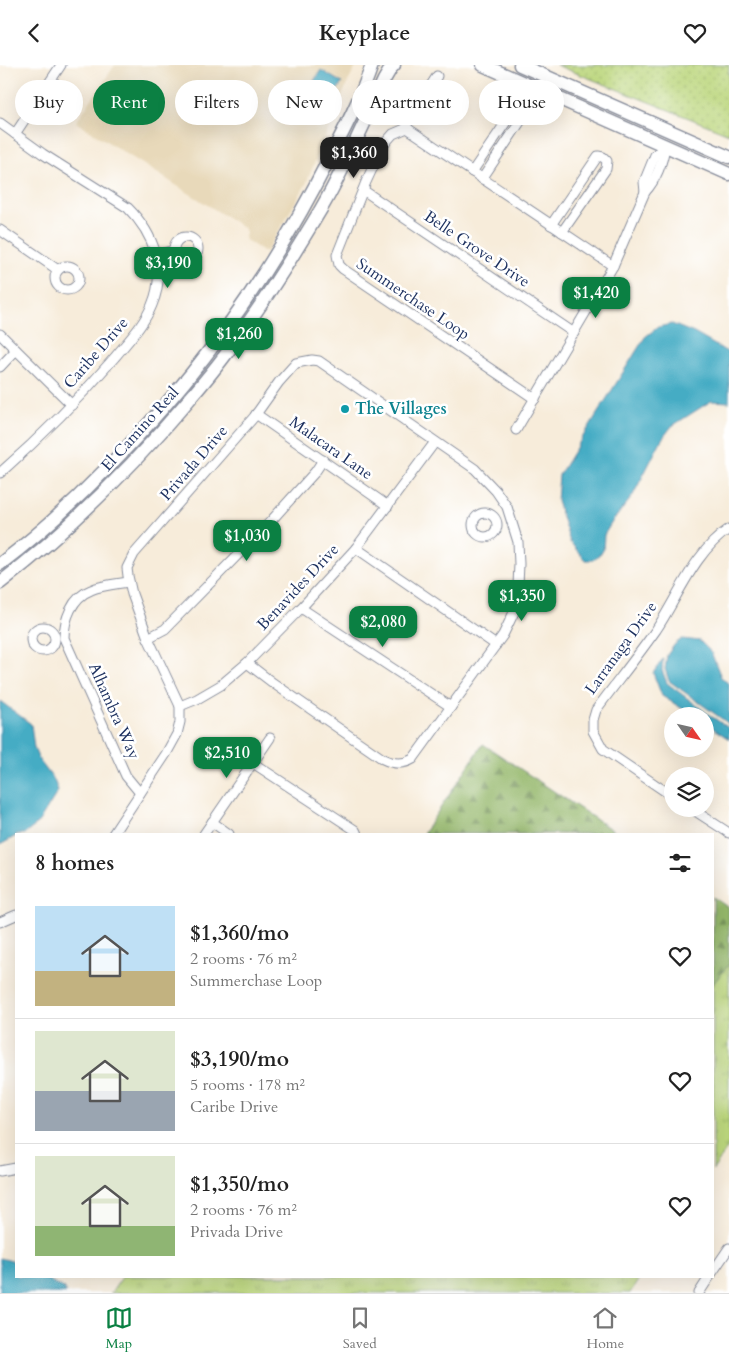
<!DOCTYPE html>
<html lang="en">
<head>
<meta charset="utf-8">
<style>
  :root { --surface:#fff; --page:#f2f2f2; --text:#222; --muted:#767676; --line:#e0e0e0; --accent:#0b8043 }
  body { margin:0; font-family:Cardo,serif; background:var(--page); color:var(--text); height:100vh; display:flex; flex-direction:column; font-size:19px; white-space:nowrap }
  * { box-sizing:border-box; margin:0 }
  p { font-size:16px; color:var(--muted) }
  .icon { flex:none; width:28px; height:28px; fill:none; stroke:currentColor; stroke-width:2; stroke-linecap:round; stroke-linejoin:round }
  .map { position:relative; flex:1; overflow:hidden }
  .drawer { position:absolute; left:15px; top:768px; width:699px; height:445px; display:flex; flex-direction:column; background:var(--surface); border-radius:0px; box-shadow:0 5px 20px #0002 }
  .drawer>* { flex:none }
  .guide { position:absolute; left:15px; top:15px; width:700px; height:45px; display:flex; gap:10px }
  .needle { width:32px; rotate:124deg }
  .fabs { position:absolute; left:664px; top:642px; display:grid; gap:10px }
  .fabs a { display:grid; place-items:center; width:50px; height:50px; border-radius:50%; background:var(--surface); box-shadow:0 5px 20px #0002; font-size:25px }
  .price { position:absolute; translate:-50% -42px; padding:0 11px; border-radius:10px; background:var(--accent); color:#fff; font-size:16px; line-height:32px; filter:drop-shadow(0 1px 2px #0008) }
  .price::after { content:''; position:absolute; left:50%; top:30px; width:15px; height:11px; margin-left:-8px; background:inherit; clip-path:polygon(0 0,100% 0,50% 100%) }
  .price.selected { background:#222; color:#fff }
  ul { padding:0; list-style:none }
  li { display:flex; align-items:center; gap:15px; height:125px; padding:0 20px }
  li+li { border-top:1px solid var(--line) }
  li span { display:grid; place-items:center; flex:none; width:140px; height:100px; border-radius:0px; color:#555 }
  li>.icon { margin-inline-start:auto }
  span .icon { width:60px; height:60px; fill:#fffc; stroke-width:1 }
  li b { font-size:21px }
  h2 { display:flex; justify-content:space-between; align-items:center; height:60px; padding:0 20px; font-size:21px }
  .tag { padding:0 18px; border-radius:22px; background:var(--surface); box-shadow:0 5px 20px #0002; font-size:18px; line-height:45px }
  .tag.selected { background:var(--accent); color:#fff }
  header { display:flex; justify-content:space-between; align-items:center; height:65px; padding:0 20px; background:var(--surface); font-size:22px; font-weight:700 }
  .tab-bar { display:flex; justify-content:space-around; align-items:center; height:70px; border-top:1px solid var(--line); background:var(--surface); font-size:14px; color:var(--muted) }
  .tab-bar a { display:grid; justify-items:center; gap:2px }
  .tab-bar .selected { color:var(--accent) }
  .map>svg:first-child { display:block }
</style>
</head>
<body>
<header><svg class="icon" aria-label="back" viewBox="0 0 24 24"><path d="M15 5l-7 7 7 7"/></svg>Keyplace<svg class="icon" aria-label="heart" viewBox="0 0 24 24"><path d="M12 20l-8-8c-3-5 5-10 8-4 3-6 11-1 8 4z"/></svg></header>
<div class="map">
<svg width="729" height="1228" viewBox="0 0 729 1228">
  <defs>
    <pattern id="grass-dots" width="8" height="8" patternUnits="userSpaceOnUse" patternTransform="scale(1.25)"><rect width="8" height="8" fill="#bbd67b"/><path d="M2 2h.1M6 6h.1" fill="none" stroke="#a0b86d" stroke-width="1.8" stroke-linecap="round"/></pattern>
    <pattern id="forest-firs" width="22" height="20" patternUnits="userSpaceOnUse" patternTransform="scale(1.25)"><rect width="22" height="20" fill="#94b76b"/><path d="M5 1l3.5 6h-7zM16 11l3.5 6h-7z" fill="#78955b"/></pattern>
    <pattern id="park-tufts" width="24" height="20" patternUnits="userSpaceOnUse" patternTransform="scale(1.25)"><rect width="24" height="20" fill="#bbd67b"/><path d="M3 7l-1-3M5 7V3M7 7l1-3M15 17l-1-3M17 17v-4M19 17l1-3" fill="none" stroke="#a0b86d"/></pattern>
  </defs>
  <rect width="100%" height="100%" fill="#fff"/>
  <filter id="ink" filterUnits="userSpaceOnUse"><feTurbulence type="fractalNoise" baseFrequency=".02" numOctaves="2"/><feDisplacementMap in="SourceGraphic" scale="10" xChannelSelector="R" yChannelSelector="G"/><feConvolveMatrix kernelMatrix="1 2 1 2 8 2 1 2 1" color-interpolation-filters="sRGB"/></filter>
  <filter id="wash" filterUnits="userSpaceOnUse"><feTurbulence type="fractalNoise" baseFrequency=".0096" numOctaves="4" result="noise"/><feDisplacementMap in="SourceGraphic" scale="20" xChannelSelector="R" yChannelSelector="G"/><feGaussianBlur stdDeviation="1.12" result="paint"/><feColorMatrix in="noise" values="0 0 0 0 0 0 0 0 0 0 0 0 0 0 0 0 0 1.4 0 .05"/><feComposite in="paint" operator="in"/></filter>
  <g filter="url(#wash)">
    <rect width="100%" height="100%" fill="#f7ecda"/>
    <polygon fill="#e8d9ba" points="115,0 357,0 347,19 306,119 266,188 244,174 246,167 244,163 76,57"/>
    <polygon fill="url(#grass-dots)" stroke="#6b826c" points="556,0 729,0 729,69"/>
    <g fill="url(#forest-firs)" stroke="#587364">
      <polygon points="483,679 618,769 423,769"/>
      <polygon points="713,832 729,843 729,899 713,919"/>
    </g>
    <g fill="url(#park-tufts)" stroke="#6b826c">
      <polygon points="729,899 729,1081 713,1105 713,919"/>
      <polygon points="123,1211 641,1211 630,1228 111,1228"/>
    </g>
    <g fill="#44acc4" stroke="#306e91">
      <polygon points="321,5 342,18 330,36 310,22"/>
      <polygon points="672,259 694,268 729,288 729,337 711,336 672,361 662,374 632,432 612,457 604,470 603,486 593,495 585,495 570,477 557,436 559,410 645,272 658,262"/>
      <polygon points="682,574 700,576 711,587 721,612 729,619 729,659 669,616 665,604 667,590 675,579"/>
      <polygon points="663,594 662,605 667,618 711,651 729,663 729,674 705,658 705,651 694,651 662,631 653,608"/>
      <polygon points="0,636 31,659 34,683 39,695 54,715 58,726 42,752 36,760 25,769 16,769 16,771 0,780"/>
      <polygon points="0,1193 16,1197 16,1211 41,1211 64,1224 66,1228 0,1228"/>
    </g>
  </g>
  <g filter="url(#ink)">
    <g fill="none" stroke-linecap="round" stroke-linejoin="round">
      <defs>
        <g id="street">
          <path d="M0 58 43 89 128 143C154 169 167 204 152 240 144 260 128 276 115 292 79 334 41 372 0 408"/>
          <polyline points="407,63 407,57 437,11"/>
          <polyline points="15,69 61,0"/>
          <path d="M472 107 512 48C516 48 520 47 524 51L482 114"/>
          <polyline points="363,125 574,268"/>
          <polyline points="645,127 644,117 655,90 665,81"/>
          <polyline points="551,160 598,91 603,92 607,96 606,104 562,167"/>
          <polyline points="0,165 58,205"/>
          <circle cx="186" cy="184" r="12"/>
          <polyline points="156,190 174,185"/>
          <circle cx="67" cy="213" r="12"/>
          <polyline points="0,269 72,340"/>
          <polyline points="0,302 16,285"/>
          <polyline points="535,334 343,204 339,200 337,190 366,117 380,87 386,77 393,69 407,63 613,201"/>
          <polyline points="256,349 388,441"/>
          <path d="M516 365 613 201 645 127C656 115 663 97 665 81"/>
          <circle cx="485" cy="460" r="12"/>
          <polyline points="356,483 496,580"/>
          <path d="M129 517C117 519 102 520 91 525 72 532 64 555 64 573L126 711 140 728"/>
          <polyline points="301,543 451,642"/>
          <circle cx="43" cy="574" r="12"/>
          <polyline points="148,573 165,564 270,457 315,407 323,395"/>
          <polyline points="180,641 197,634 221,620 247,598 301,543 356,483 435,377"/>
          <polyline points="253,698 355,765 357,769"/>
          <path d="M672 731 603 684 593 666V655L596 645C616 618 637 592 656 565 678 532 695 486 729 464"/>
          <polyline points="692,744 729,768"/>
          <polyline points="212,757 229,769"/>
          <path d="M113 769 166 689 177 669 180 657V641L148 573 132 529 128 511 127 503 134 489 254 352 279 317 296 298 312 295 319 296 475 404 496 426 507 442 518 477 519 499 517 541 503 570 413 694C403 700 393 699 383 694L273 618 247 598"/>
          <polyline points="204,769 270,673"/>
          <polyline points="0,857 16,850"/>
          <polyline points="0,1106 16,1103"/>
          <polyline points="712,1208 729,1183"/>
          <polyline points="699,1228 710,1211"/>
        </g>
        <g id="secondary">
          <polyline points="483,0 729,109"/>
          <polyline points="520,0 729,92"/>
          <path d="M0 499C37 471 72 439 104 406 195 315 270 211 328 96 344 65 361 33 372 0"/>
          <path d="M0 518C69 465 131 403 187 337 206 315 225 292 241 268 270 228 296 186 321 144 345 103 364 58 384 15L391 3 394 0"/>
        </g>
      </defs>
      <use href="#street" stroke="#898e9c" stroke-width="11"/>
      <use href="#secondary" stroke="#898e9c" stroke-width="15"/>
      <use href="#street" stroke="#fff" stroke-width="9"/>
      <use href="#secondary" stroke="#fff" stroke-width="12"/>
    </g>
  </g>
  <circle fill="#0f9aa8" stroke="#fff" stroke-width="2" cx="345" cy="344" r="5"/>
  <g text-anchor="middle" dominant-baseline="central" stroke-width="5" stroke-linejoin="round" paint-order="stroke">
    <g font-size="16" fill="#1b2f5e" stroke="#fff">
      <text transform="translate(477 184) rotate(34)">Belle Grove Drive</text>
      <text transform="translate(413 234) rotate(34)">Summerchase Loop</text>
      <text transform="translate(96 288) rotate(-49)">Caribe Drive</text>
      <text transform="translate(140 364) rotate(-48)">El Camino Real</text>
      <text transform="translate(331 383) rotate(35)">Malacara Lane</text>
      <text transform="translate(194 398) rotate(-49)">Privada Drive</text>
      <text transform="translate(298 522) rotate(-47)">Benavides Drive</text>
      <text transform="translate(621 583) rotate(-54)">Larranaga Drive</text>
      <text transform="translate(114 646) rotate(66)">Alhambra Way</text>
    </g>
    <g font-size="16" font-weight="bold" fill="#0d838f" stroke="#fff" text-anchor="start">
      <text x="355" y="344">The Villages</text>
    </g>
  </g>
</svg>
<div class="fabs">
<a><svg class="needle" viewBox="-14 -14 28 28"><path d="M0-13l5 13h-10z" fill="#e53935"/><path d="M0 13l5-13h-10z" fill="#767676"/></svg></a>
<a><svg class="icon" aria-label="layers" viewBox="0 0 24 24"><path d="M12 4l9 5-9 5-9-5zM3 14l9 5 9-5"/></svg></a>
</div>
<b class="price selected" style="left:354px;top:114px">$1,360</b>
<b class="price" style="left:168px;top:224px">$3,190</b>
<b class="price" style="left:596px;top:254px">$1,420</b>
<b class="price" style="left:239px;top:295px">$1,260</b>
<b class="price" style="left:247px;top:497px">$1,030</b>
<b class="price" style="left:522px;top:557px">$1,350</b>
<b class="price" style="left:383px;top:583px">$2,080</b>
<b class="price" style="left:227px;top:714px">$2,510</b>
<div class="guide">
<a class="tag">Buy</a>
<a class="tag selected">Rent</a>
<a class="tag">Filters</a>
<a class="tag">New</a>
<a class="tag">Apartment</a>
<a class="tag">House</a>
</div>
<section class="drawer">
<h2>8 homes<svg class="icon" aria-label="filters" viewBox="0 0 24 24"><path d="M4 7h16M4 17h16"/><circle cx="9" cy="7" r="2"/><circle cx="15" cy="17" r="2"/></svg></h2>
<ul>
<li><span style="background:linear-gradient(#bfe0f5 65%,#c2b280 0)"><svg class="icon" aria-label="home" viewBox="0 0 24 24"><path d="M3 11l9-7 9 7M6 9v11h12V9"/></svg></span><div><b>$1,360/mo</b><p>2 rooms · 76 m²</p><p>Summerchase Loop</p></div><svg class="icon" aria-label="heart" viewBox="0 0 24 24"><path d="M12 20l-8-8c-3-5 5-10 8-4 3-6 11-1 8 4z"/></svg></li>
<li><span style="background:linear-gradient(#dfe7d0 60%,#9aa5b1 0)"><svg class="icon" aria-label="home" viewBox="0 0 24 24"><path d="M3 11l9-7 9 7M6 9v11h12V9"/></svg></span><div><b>$3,190/mo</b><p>5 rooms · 178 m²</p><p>Caribe Drive</p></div><svg class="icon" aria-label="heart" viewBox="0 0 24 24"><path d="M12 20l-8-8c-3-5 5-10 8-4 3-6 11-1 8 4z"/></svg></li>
<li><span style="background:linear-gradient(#dfe7d0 70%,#8fb573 0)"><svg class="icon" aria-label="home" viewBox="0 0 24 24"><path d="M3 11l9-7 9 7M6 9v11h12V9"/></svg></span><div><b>$1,350/mo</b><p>2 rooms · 76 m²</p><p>Privada Drive</p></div><svg class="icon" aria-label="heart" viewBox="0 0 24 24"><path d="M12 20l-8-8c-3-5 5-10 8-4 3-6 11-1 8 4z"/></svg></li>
</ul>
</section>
</div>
<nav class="tab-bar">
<a class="selected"><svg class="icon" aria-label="map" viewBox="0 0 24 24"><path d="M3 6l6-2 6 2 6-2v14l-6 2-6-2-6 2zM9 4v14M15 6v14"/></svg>Map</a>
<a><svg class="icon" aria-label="saved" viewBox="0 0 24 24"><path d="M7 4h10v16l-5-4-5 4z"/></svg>Saved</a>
<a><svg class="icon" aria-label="home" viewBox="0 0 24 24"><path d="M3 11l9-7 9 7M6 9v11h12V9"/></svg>Home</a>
</nav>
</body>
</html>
